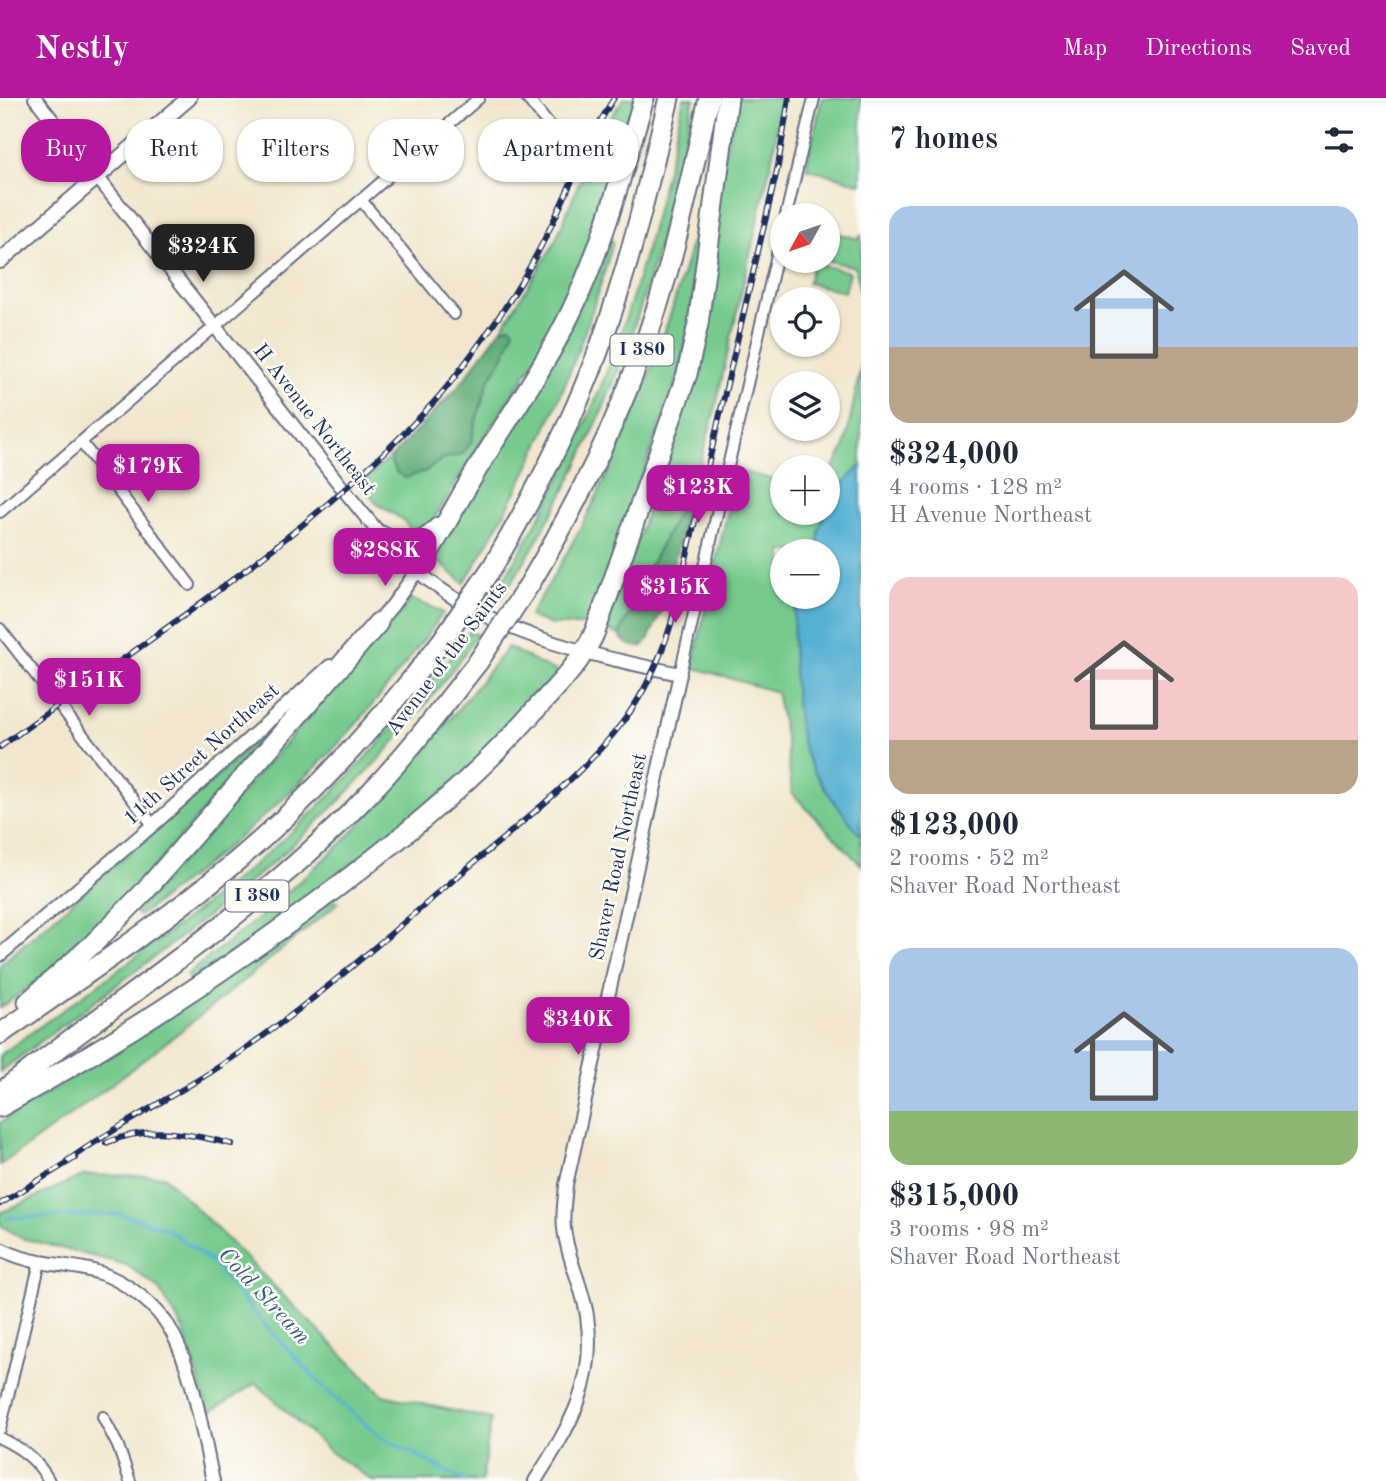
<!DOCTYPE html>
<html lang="en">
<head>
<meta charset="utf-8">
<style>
  :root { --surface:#fff; --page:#f6f6f7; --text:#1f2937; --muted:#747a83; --accent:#b5179e }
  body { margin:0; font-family:"Old Standard TT",serif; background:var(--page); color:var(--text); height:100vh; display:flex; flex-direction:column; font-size:26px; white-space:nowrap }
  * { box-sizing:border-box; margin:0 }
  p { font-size:23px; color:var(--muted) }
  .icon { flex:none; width:38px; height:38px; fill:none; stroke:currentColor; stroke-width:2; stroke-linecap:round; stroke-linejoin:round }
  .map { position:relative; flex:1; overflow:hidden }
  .side { display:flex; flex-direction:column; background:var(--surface); width:525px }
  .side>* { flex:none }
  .guide { position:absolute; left:21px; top:21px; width:665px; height:63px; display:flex; gap:14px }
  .needle { width:46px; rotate:230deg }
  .controls { position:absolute; left:770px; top:105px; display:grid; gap:14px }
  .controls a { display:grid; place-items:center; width:70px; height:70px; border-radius:50%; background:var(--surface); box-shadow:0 2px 5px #0004; font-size:35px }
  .price { position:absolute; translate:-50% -60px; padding:0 16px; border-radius:14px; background:var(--accent); color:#fff; font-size:23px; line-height:46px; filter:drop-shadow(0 2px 4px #0008) }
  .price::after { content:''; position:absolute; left:50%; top:42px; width:21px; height:16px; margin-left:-10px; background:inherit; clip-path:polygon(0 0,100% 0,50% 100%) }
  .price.current { background:#222; color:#fff }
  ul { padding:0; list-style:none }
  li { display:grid; align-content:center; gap:14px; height:371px; padding:0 28px }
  li span { display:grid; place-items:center; height:217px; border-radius:21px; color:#555 }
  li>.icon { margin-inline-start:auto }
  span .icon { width:126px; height:126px; fill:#fffc; stroke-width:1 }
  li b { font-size:30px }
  h2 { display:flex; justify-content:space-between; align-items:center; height:84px; padding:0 28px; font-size:30px }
  .tag { padding:0 24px; border-radius:28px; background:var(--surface); box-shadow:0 2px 5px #0004; font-size:24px; line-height:63px }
  .tag.current { background:var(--accent); color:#fff }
  header { display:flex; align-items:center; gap:42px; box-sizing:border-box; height:98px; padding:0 35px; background:var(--accent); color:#fff }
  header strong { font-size:33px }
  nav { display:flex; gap:38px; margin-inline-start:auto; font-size:24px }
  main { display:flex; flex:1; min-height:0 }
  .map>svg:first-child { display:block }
</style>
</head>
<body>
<header>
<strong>Nestly</strong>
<nav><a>Map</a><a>Directions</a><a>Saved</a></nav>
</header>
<main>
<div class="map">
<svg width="861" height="1383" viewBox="0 0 861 1383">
  <rect width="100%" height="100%" fill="#fdfcf7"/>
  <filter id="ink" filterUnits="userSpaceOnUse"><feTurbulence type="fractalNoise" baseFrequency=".0143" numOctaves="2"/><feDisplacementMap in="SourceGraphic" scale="14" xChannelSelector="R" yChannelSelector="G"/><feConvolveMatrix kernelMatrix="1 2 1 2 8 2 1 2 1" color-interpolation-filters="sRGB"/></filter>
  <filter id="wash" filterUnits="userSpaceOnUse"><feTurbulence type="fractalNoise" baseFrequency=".00686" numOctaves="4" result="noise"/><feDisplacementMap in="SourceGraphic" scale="28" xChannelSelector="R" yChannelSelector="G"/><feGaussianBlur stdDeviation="1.57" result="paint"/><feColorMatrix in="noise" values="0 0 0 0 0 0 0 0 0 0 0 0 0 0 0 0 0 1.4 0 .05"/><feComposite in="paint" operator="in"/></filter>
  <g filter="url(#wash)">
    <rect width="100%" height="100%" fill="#f2e7ce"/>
    <g fill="#76ca8d" stroke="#487c76" stroke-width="2" fill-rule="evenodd">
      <path d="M624 0H635C613 77 592 156 555 227 536 264 512 297 489 332 470 362 451 393 433 423L425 431 413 434 403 422 376 405 360 385 394 356 391 365 426 373 442 361 462 356 472 343 474 330 488 283 505 256 510 228 502 230 554 146 590 58 608 23Z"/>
      <path d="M684 0H694C671 105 646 209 604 308 576 376 541 439 501 501L494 497C533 435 567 370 595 303 636 205 660 102 684 0Z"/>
      <polygon points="736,0 781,0 774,51 736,218 715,312 689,406 686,404 680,412 647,473 638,504 622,528 621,538 605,531 663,370"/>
      <polygon points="822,0 861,0 861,86 806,70"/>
      <path d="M704 93H708L690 227 678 278 588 527H551L529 518C612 389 670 243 704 93Z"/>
      <polygon points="828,133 859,141 861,136 861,199 855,169 828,163"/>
      <path d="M608 142 613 144C580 264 530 379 464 485L431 458 469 403 544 278Z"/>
      <polygon points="813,165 850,174 845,194 808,185"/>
      <path d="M861 267V767L792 695 786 643 776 594 692 569 737 372 782 384V415H828V380L845 348ZM782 453H828V499H782Z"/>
      <path d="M409 499C420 507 432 507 443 515 405 568 364 621 318 667 263 723 201 771 139 818L135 815 375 544 410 503Z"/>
      <path d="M470 532 477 537C423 616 358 689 287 752 196 832 96 901 0 974V957C95 889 191 822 279 745 350 683 414 609 470 532Z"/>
      <polygon points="508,549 545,569 561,574 470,673 279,823 190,882 187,878 190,874 261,818 343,744 414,666"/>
      <polygon points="268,631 273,633 105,825 44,878 0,910 0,867 231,666"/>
      <path d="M334 801 338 805C228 896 118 986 0 1067V1025L157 924Z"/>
      <polygon points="85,1077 164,1078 383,1297 491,1321 482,1383 373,1383 329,1353 256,1285 209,1315 183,1231 159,1191 127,1167 21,1140 0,1127 0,1115"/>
    </g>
    <g fill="#60ae78" stroke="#3e6e6b" stroke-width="2">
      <polygon points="510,228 514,232 505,256 488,284 474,330 472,343 462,356 442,361 426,373 405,380 397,375 391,365 394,356 458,289 502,230"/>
      <path d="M684 404 689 406 661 515 648 542 642 549C632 549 620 545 620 533L638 504 647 473Z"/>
    </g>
    <path fill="#54b0d2" stroke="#387098" stroke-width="2" d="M861 367V738C843 715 822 690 809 663 794 635 789 530 797 499H828V453H818L819 433 825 415H828C829 401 851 377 861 367Z"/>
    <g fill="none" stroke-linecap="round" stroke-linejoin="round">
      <polyline stroke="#54b0d2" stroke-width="3.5" points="7,1120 120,1116 168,1131 214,1166 255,1216 328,1294 380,1338 465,1383"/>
    </g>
  </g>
  <g filter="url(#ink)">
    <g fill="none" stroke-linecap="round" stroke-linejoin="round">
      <defs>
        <g id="minor">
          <polyline points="527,0 561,42"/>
          <polyline points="361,102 454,216"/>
          <polyline points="786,117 814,0"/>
          <polyline points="81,344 190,487"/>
          <polyline points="0,414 479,0"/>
          <polyline points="0,531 153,727"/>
          <polyline points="680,576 782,135"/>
          <polyline points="103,1319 118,1348 130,1383"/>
          <polyline points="0,1331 40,1164"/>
          <path d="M0 1340C21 1350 38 1362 49 1383"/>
        </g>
        <g id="tertiary">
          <path d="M35 0 344 392C366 419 388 448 415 471 489 536 586 556 680 576L566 1087C565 1101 562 1116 564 1130 567 1160 583 1189 587 1218 597 1286 569 1329 535 1383"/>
          <polyline points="375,528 392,508 417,473"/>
          <polyline points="0,857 153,727 330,568"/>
          <path d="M0 1151C13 1157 26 1162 40 1164 63 1168 87 1169 108 1178 131 1188 156 1208 169 1229 193 1269 203 1338 213 1383"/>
        </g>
        <polyline id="secondary" points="0,163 189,0"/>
        <g id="motorway">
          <path d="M381 438C404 448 422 449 439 429"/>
          <path d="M493 468C530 405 564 341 591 272 626 184 647 92 669 0"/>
          <path d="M417 473C440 438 460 399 482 363 513 313 547 265 572 212 604 145 623 71 644 0"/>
          <path d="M529 487C587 390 636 286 667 176 683 118 696 59 709 0"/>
          <polyline points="28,904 94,845 145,793 378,525"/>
          <path d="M0 936C89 874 182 813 263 740 329 680 387 615 441 544"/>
          <path d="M0 995C120 901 252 816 359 706 403 662 440 612 478 564"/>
          <path d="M0 1009C105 951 207 885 304 814 387 752 468 689 536 611 558 587 584 562 596 531L687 276 698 226 728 0"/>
        </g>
      </defs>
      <use href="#minor" stroke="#666f85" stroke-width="14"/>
      <use href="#tertiary" stroke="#666f85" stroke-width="16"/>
      <use href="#secondary" stroke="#666f85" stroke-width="18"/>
      <use href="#motorway" stroke="#666f85" stroke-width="23"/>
      <use href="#minor" stroke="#fff" stroke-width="10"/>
      <use href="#tertiary" stroke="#fff" stroke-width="12"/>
      <use href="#secondary" stroke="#fff" stroke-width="14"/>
      <use href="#motorway" stroke="#fff" stroke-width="19"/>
      <defs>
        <g id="rail">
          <path d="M0 649C149 540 309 440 434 304 452 285 467 262 483 241 509 206 532 168 551 128 572 85 588 41 614 0"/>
          <path d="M106 1045C149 1026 189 1036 232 1046"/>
          <path d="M67 1063C113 1030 163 1004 211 974 302 915 382 843 464 773 516 729 580 680 622 625 645 595 660 562 671 526L778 68 789 0"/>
          <polyline points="0,1106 75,1060"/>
        </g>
      </defs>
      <use href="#rail" stroke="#1b2f5e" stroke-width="6"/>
      <use href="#rail" stroke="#fdfcf7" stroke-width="3.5" stroke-dasharray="10" stroke-linecap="butt"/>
      <defs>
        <g id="motorway-bridge">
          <polyline points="441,544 493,468"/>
          <polyline points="478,564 529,487"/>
        </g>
      </defs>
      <use href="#motorway-bridge" stroke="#666f85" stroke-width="23" stroke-linecap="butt"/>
      <use href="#motorway-bridge" stroke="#fff" stroke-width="19"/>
    </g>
  </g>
  <g text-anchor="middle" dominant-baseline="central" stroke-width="5" stroke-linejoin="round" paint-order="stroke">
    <g fill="#fdfcf7" stroke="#5f6c8c" stroke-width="2">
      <rect x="610.5" y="236.5" width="63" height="31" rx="5"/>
      <rect x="225.5" y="782.5" width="63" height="31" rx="5"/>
    </g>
    <g font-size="19" font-weight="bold" fill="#1b2f5e">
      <text x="642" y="252">I 380</text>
      <text x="257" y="798">I 380</text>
    </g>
    <g font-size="21" fill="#1b2f5e" stroke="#fdfcf7">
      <text transform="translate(314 322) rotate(52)">H Avenue Northeast</text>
      <text transform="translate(447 561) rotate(-53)">Avenue of the Saints</text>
      <text transform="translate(202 657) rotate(-42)">11th Street Northeast</text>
      <text transform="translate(619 759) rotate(-78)">Shaver Road Northeast</text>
    </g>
    <g font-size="23" font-style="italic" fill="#2f5c87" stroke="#fdfcf7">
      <text transform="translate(264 1198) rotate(47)">Cold Stream</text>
    </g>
  </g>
</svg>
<div class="controls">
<a><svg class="needle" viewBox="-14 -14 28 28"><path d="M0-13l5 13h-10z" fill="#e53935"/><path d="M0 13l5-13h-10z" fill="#747a83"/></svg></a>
<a><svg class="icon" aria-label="locate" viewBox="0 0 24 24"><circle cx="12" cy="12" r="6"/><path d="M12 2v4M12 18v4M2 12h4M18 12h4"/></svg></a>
<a><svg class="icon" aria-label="layers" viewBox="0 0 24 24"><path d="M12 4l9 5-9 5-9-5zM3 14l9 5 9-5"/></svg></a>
<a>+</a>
<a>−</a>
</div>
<b class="price current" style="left:203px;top:186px">$324K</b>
<b class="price" style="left:148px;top:406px">$179K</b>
<b class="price" style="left:698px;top:427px">$123K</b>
<b class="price" style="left:385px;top:490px">$288K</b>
<b class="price" style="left:675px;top:527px">$315K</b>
<b class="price" style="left:89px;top:620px">$151K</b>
<b class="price" style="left:578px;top:959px">$340K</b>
<div class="guide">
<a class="tag current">Buy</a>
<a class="tag">Rent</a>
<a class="tag">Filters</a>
<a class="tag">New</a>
<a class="tag">Apartment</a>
</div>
</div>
<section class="side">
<h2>7 homes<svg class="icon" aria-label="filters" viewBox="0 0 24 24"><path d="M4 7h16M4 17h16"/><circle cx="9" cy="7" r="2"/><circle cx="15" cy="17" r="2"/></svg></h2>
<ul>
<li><span style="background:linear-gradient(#a9c7e8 65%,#b9a48a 0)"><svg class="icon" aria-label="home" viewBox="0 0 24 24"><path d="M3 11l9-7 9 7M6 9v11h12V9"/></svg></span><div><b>$324,000</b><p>4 rooms · 128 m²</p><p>H Avenue Northeast</p></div></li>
<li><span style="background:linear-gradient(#f6c9c9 75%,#b9a48a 0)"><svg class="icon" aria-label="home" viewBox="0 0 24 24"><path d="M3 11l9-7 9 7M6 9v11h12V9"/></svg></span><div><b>$123,000</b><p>2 rooms · 52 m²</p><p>Shaver Road Northeast</p></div></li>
<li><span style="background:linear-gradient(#a9c7e8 75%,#8fb573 0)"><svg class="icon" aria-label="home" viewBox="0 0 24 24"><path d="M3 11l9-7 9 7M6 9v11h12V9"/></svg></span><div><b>$315,000</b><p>3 rooms · 98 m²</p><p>Shaver Road Northeast</p></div></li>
</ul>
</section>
</main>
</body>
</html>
